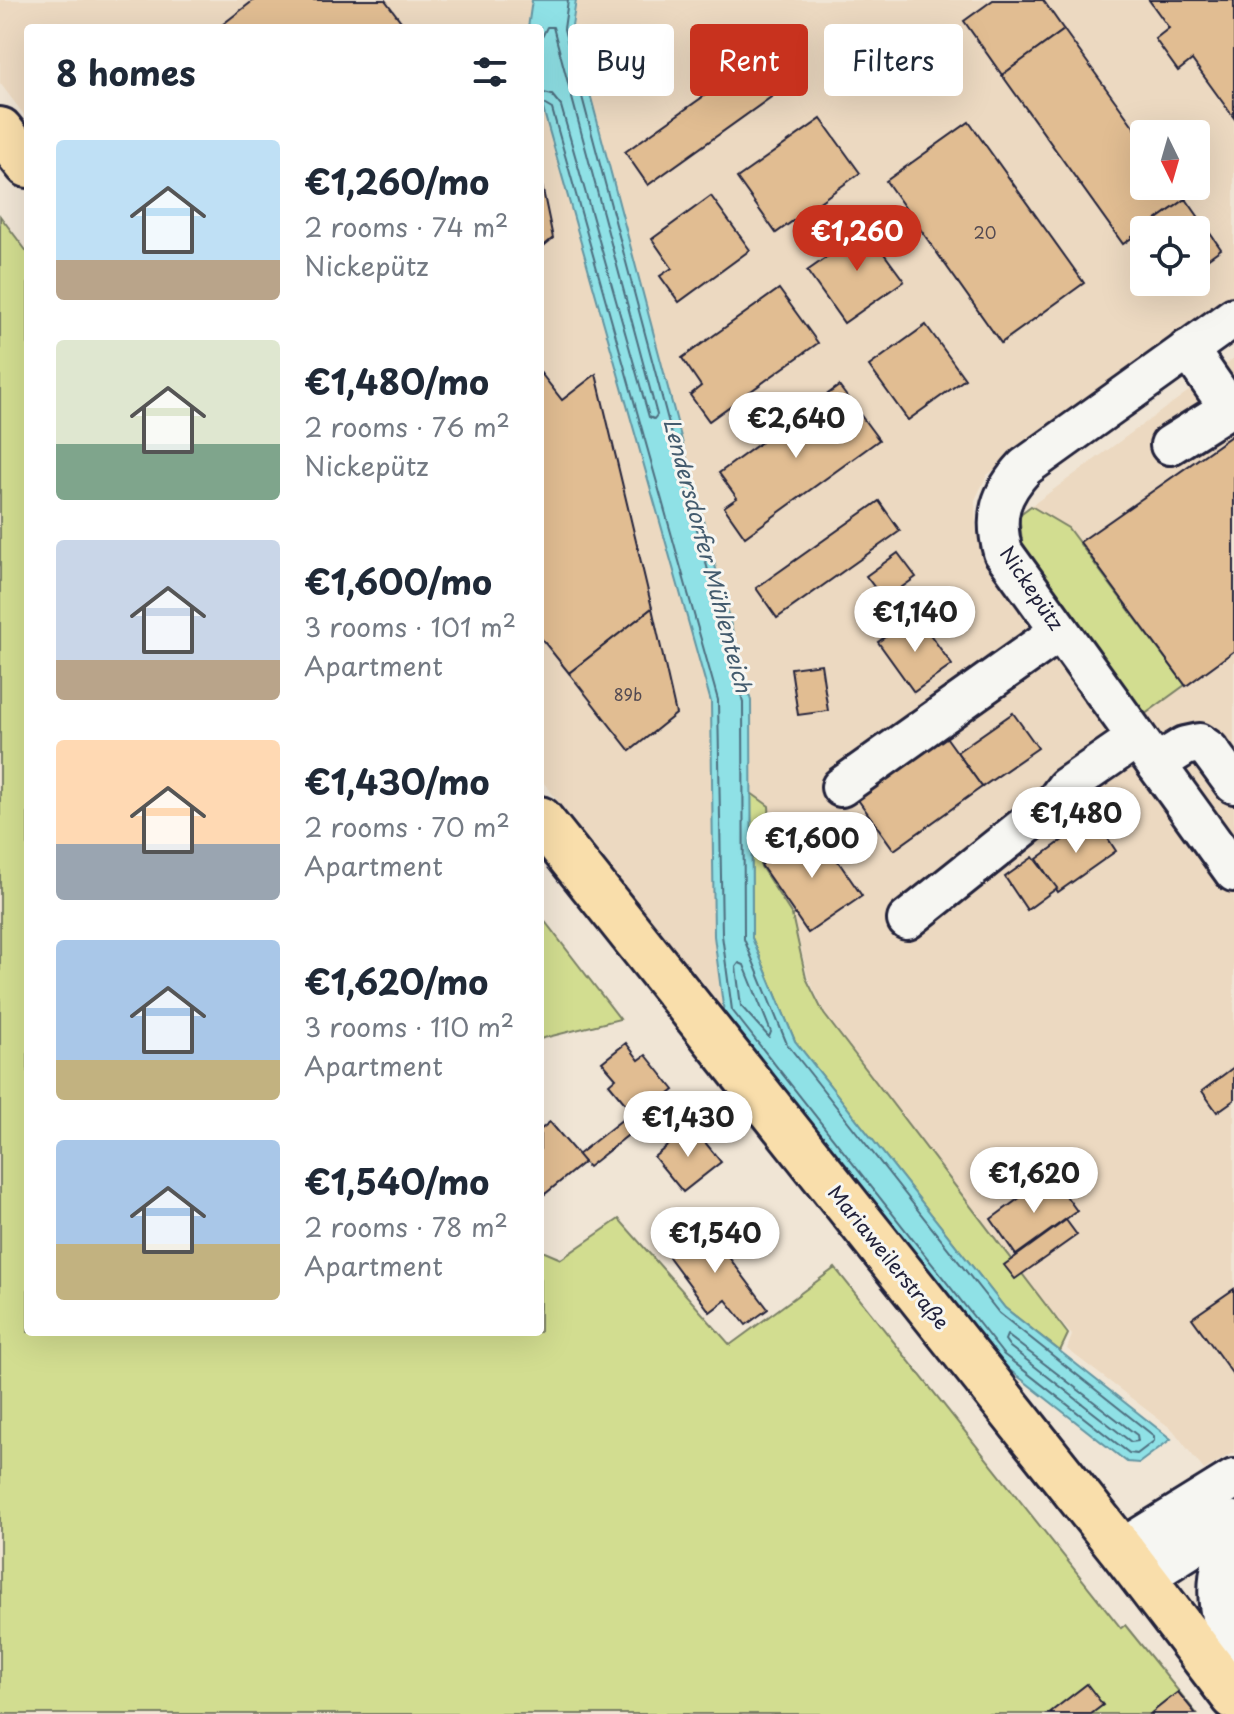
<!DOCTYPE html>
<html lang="en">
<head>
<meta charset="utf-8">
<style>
  :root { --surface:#fff; --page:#f6f6f7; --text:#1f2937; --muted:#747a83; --accent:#c8321e }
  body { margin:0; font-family:"Playpen Sans",sans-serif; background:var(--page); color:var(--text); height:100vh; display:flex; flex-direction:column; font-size:30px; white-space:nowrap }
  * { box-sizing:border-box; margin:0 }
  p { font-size:26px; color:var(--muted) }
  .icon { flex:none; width:44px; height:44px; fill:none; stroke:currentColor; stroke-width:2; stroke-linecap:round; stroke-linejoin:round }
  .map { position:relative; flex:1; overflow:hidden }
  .drawer { position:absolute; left:24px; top:24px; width:520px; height:1312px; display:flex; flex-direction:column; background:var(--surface); border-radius:8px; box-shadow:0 8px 32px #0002 }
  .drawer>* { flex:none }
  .guide { position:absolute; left:568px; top:24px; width:546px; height:72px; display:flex; gap:16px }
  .needle { width:52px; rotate:175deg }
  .buttons { position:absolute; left:1130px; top:120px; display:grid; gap:16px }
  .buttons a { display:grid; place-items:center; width:80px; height:80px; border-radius:8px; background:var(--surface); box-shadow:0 8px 32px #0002; font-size:40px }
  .price { position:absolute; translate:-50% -68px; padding:0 18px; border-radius:28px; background:#fff; color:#222; font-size:26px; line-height:52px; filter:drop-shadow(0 2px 4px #0008) }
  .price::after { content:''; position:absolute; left:50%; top:48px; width:24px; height:18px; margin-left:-12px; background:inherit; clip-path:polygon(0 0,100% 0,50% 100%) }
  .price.active { background:var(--accent); color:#fff }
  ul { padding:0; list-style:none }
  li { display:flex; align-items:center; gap:24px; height:200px; padding:0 32px }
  li span { display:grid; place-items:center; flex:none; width:224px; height:160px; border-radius:8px; color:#555 }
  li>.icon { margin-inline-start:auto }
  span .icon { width:96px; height:96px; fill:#fffc; stroke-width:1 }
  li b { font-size:34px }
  h2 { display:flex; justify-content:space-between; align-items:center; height:96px; padding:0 32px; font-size:34px }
  .tag { padding:0 28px; border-radius:8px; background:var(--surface); box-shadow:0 8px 32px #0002; font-size:28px; line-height:72px }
  .tag.active { background:var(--accent); color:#fff }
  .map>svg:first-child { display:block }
</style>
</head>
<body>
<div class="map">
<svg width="1234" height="1714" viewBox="0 0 1234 1714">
  <rect width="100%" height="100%" fill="#f0e5d5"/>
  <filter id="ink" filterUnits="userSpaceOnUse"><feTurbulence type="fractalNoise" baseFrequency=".0125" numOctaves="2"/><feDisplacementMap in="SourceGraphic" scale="16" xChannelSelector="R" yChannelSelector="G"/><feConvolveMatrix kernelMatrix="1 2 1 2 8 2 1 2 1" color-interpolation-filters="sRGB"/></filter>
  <g filter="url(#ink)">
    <g fill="#ecd9c1" fill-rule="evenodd">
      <polygon points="0,0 532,0 528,28 28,28 28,120 0,83"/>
      <path d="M576 0H1234V295L987 475 975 500 976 530 983 552 1234 893V1452L1204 1470 1173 1430 1067 1349 1072 1335 1022 1277 825 1013 808 977 793 915 760 865 772 856 769 806 751 793V701L572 26ZM1144 134H1196V186H1144ZM1144 230H1196V282H1144Z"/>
      <polygon points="540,98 711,702 714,936 724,1013 540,778"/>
      <polygon points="1234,358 1234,846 1141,717 1184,686 1068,528 1031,506"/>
    </g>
    <g fill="#d2dd90" stroke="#7a8066" stroke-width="2">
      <polygon points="0,216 28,253 28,1332 540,1332 540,1250 561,1259 619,1219 730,1345 835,1268 1121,1628 1125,1625 1197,1714 0,1714"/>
      <polygon points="1031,506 1068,528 1185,685 1141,717 1023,550 1019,515"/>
      <polygon points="751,793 769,806 772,856 760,865 792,915 806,978 824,1014 1068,1334 1060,1351 1005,1308 795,1041 752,938"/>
      <polygon points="540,915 620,1019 540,1039"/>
    </g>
    <polygon fill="#8fe1e6" stroke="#6395a2" stroke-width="2" points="532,0 576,0 572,26 751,701 752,938 795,1041 1005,1308 1171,1439 1139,1463 1127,1462 997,1360 724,1013 714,936 711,702 540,98 540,28 528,28"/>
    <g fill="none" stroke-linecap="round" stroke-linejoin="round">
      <g stroke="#4e6e7f" stroke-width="2">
        <polyline points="540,41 547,27 553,27 657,415 654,419 649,417 561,106 552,95 540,92"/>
        <polyline points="540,102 552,109 718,700 722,935 732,1010 1003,1354 1129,1453 1137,1454 1154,1441 1154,1436 999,1313 787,1044 744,939 743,702 564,29 568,0"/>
        <polygon points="739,963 744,965 771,1032 769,1037 741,1006 736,967"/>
        <polygon points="1007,1335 1137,1435 1138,1441 1131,1442 1010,1347 1005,1340"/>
      </g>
    </g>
    <g fill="#e1bd92" stroke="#22223b" stroke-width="2">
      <polygon points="254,0 385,0 406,28 218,28"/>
      <polygon points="993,0 1043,0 1064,30 1002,75 964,21"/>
      <polygon points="1149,0 1234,0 1234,118 1192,60 1178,71 1155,39 1169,28"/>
      <polygon points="1064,30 1144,141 1144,186 1176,186 1186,199 1123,244 1002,75"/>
      <polygon points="772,48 795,80 648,185 625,152"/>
      <polygon points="821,119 860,173 776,233 737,178"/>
      <polygon points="969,122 1084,283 1001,343 886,181"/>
      <polygon points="540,176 553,238 540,249"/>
      <polygon points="711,196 750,250 679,302 660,276 672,268 652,239"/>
      <polygon points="1186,199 1221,249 1196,267 1196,230 1144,230 1144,254 1132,237"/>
      <polygon points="878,221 894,243 882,251 904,281 844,323 807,271"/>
      <polygon points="779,289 818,343 709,421 690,395 701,386 682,358"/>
      <polygon points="926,325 965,379 908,420 869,366"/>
      <polygon points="540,372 562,400 596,374 652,608 569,673 540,637"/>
      <polygon points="839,386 879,440 745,537 724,507 737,498 719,473"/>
      <polygon points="1234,434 1234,651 1186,686 1080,542"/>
      <polygon points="879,501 900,531 777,618 756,588"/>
      <polygon points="898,553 916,577 884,600 866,576"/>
      <polygon points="652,608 676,714 630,751 569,673"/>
      <polygon points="916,615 952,665 914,692 878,642"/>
      <polygon points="821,664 828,711 798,715 791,668"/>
      <polygon points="1013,713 1038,748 982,787 957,752"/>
      <polygon points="944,734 982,787 894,850 856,797"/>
      <polygon points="1094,817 1116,851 1058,892 1037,859"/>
      <polygon points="815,828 862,896 808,933 761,865"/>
      <polygon points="1033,857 1057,888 1027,910 1005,877"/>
      <polygon points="626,1043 639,1060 646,1055 674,1090 638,1119 609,1084 616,1078 602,1062"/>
      <polygon points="1234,1067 1234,1100 1217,1112 1202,1091"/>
      <polygon points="632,1112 642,1124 588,1167 577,1155"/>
      <polygon points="550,1122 584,1162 545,1194 540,1188 540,1130"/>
      <polygon points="692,1126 721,1162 683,1192 654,1157"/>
      <polygon points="1051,1175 1077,1211 1016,1255 991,1219"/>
      <polygon points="1066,1220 1077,1235 1015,1279 1004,1265"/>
      <polygon points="703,1223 768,1309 746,1325 726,1300 710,1312 666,1253"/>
      <polygon points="1234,1289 1234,1376 1192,1318"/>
      <polygon points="1087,1684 1103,1705 1091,1714 1048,1714"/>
      <polygon points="1178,1692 1196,1714 1150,1714"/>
    </g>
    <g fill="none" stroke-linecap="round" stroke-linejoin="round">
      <defs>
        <g id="minor">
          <path d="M1234 317 1025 467C1000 494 993 516 1003 552L1234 872"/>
          <polyline points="1170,445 1229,408 1188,349"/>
          <polyline points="1156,764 1185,746 1199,743 1209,750 1234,784"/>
          <polyline points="841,787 1060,631"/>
          <polyline points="907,920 1055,802 1066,787 1137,738"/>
          <path d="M1234 1529C1212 1575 1214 1610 1234 1657"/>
          <polyline points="1121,1549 1234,1479"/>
          <polyline points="1144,1578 1234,1521"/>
        </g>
        <g id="major">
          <polyline points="0,130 28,165"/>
          <polyline points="540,819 1121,1549 1234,1697"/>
        </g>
      </defs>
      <use href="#minor" stroke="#22223b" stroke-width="44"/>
      <use href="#major" stroke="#22223b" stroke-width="50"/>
      <use href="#minor" stroke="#f6f6f2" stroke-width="38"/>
      <use href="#major" stroke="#f9deab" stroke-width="44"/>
    </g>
  </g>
  <g text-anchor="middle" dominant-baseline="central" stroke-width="6" stroke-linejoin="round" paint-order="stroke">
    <g font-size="16" fill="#524951">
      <text x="985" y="232">20</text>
      <text x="628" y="694">89b</text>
    </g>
    <g font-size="20" fill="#22223b" stroke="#f6f6f2">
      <text transform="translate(1032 588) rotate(56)">Nickepütz</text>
      <text transform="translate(889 1257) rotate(51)">Mariaweilerstraße</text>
    </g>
    <g font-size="22" font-style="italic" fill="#435b6e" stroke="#f6f6f2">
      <text transform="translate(709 555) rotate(75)">Lendersdorfer Mühlenteich</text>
    </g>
  </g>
</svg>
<div class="buttons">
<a><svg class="needle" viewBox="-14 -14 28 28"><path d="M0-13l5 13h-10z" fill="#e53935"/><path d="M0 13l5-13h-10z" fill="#747a83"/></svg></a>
<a><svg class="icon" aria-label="locate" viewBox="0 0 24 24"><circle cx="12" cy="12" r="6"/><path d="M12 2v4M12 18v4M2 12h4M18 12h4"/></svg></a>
</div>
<b class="price active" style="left:857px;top:273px">€1,260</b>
<b class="price" style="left:796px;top:460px">€2,640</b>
<b class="price" style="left:915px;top:654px">€1,140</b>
<b class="price" style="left:1076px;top:855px">€1,480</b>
<b class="price" style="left:812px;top:880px">€1,600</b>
<b class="price" style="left:688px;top:1159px">€1,430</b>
<b class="price" style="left:1034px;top:1215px">€1,620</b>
<b class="price" style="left:715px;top:1275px">€1,540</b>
<div class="guide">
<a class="tag">Buy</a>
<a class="tag active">Rent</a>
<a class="tag">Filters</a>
</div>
<section class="drawer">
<h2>8 homes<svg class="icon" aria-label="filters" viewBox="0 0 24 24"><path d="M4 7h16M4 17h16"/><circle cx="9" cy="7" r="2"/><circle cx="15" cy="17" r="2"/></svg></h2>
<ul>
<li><span style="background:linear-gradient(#bfe0f5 75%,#b9a48a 0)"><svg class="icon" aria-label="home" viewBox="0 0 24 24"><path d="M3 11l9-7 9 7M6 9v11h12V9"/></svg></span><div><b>€1,260/mo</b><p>2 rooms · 74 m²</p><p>Nickepütz</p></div></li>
<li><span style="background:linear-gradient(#dfe7d0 65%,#7fa58c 0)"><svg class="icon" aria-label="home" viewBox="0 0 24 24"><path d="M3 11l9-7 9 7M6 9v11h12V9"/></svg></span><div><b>€1,480/mo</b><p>2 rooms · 76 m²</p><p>Nickepütz</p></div></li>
<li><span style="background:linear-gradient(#c9d6e8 75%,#b9a48a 0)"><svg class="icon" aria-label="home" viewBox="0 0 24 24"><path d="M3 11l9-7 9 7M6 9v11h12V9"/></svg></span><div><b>€1,600/mo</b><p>3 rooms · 101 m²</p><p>Apartment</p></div></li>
<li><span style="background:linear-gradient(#ffd9b3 65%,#9aa5b1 0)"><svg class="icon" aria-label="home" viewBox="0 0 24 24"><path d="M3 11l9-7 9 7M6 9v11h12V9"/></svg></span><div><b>€1,430/mo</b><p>2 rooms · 70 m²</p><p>Apartment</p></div></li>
<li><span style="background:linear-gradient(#a9c7e8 75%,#c2b280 0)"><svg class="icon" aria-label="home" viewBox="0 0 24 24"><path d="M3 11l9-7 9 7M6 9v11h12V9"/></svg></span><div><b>€1,620/mo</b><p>3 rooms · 110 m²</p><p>Apartment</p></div></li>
<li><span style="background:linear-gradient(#a9c7e8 65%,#c2b280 0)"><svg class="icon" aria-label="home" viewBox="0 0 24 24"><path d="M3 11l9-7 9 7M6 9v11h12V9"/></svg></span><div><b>€1,540/mo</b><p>2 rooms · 78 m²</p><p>Apartment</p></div></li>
</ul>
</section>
</div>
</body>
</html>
